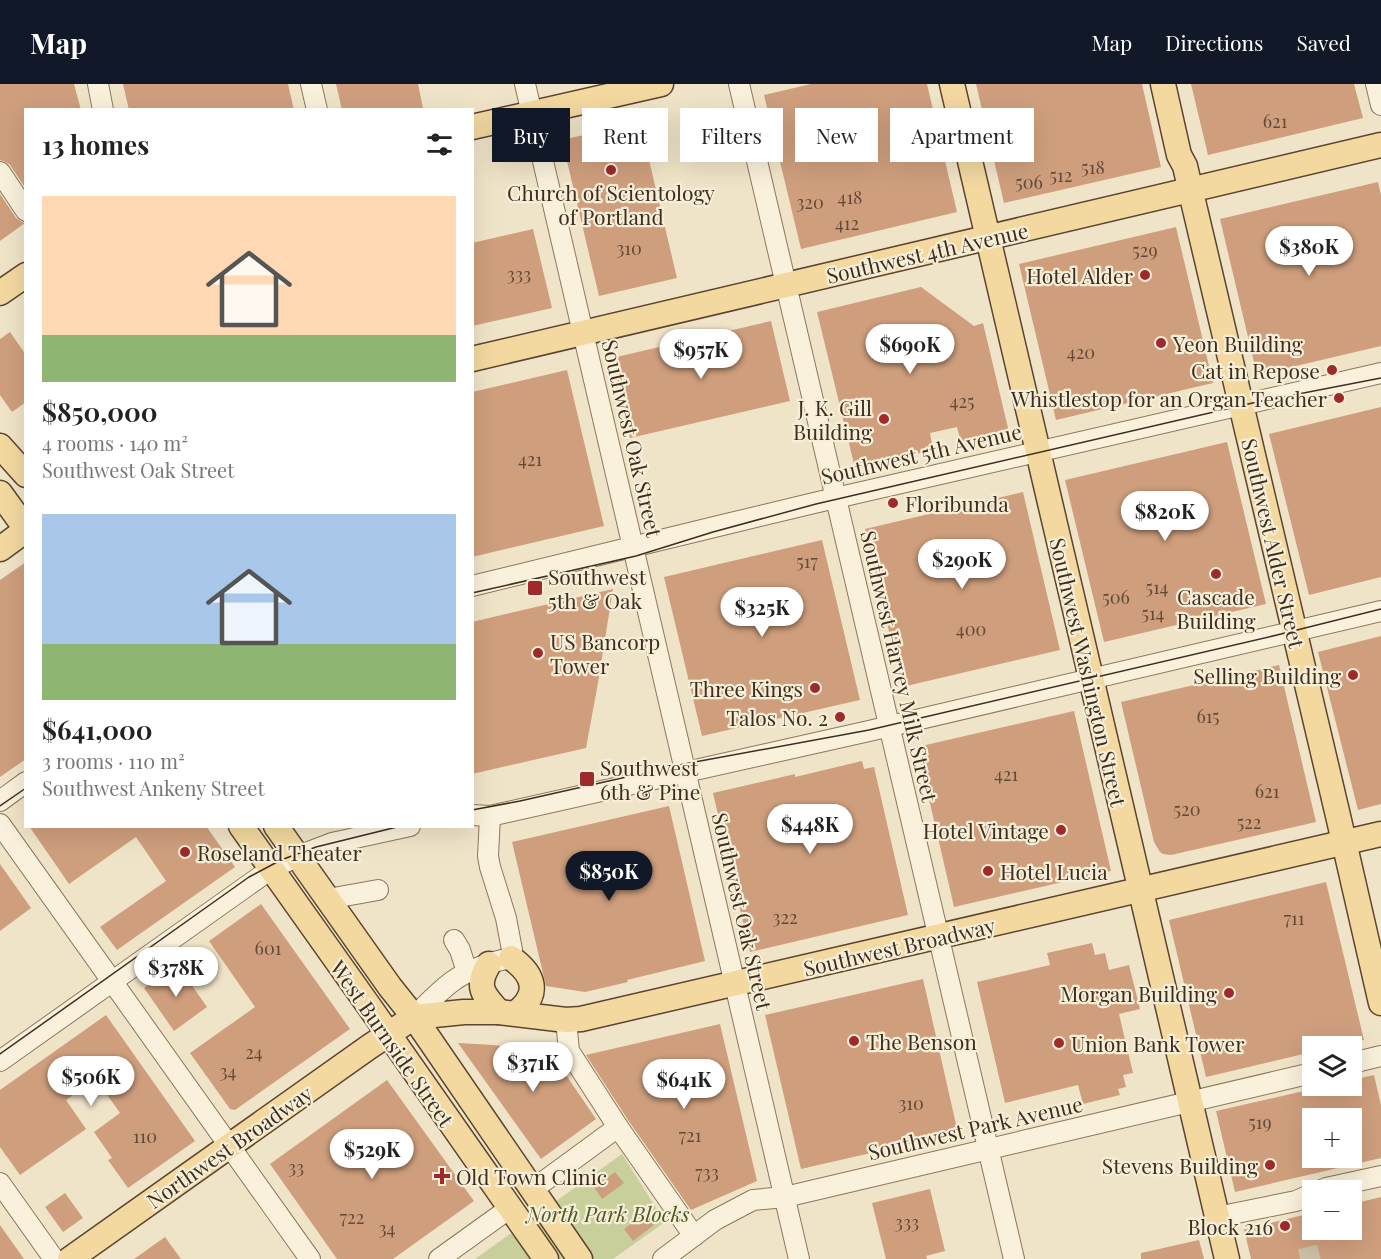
<!DOCTYPE html>
<html lang="en">
<head>
<meta charset="utf-8">
<style>
  :root { --surface:#fff; --page:#f6f6f6; --text:#222; --muted:#767676; --accent:#111827 }
  body { margin:0; font-family:"Playfair Display",serif; background:var(--page); color:var(--text); height:100vh; display:flex; flex-direction:column; font-size:22px; white-space:nowrap }
  * { box-sizing:border-box; margin:0 }
  p { font-size:20px; color:var(--muted) }
  .icon { flex:none; width:33px; height:33px; fill:none; stroke:currentColor; stroke-width:2; stroke-linecap:round; stroke-linejoin:round }
  .map { position:relative; flex:1; overflow:hidden }
  .side { position:absolute; left:24px; top:24px; width:450px; height:720px; display:flex; flex-direction:column; background:var(--surface); border-radius:0px; box-shadow:0 6px 24px #0002 }
  .side>* { flex:none }
  .guide { position:absolute; left:492px; top:24px; width:570px; height:54px; display:flex; gap:12px }
  .tools { position:absolute; left:1302px; top:952px; display:grid; gap:12px }
  .tools a { display:grid; place-items:center; width:60px; height:60px; border-radius:0px; background:var(--surface); box-shadow:0 6px 24px #0002; font-size:30px }
  .price { position:absolute; translate:-50% -51px; padding:0 14px; border-radius:21px; background:#fff; color:#222; font-size:20px; line-height:39px; filter:drop-shadow(0 2px 3px #0008) }
  .price::after { content:''; position:absolute; left:50%; top:36px; width:18px; height:14px; margin-left:-9px; background:inherit; clip-path:polygon(0 0,100% 0,50% 100%) }
  .price.active { background:var(--accent); color:#fff }
  ul { padding:0; list-style:none }
  li { display:grid; align-content:center; gap:12px; height:318px; padding:0 18px }
  li span { display:grid; place-items:center; height:186px; border-radius:0px; color:#555 }
  li>.icon { margin-inline-start:auto }
  span .icon { width:108px; height:108px; fill:#fffc; stroke-width:1 }
  li b { font-size:26px }
  h2 { display:flex; justify-content:space-between; align-items:center; height:72px; padding:0 18px; font-size:26px }
  .tag { padding:0 21px; border-radius:0px; background:var(--surface); box-shadow:0 6px 24px #0002; font-size:21px; line-height:54px }
  .tag.active { background:var(--accent); color:#fff }
  header { display:flex; align-items:center; gap:36px; box-sizing:border-box; height:84px; padding:0 30px; background:var(--accent); color:#fff }
  header strong { font-size:28px }
  nav { display:flex; gap:33px; margin-inline-start:auto; font-size:21px }
  .map>svg:first-child { display:block }
</style>
</head>
<body>
<header>
<strong>Map</strong>
<nav><a>Map</a><a>Directions</a><a>Saved</a></nav>
</header>
<div class="map">
<svg width="1381" height="1175" viewBox="0 0 1381 1175">
  <rect width="100%" height="100%" fill="#f0e4c8"/>
  <polygon fill="#c9cf9b" points="622,1070 665,1138 613,1175 475,1175"/>
  <g fill="#cf9f7d" fill-rule="evenodd">
    <polygon points="0,0 74,0 81,26 26,26 26,105 10,81 6,78 0,76"/>
    <polygon points="123,0 288,0 294,26 129,26"/>
    <polygon points="336,0 418,0 423,24 416,26 342,26"/>
    <polygon points="811,0 927,0 957,128 801,165 764,11"/>
    <polygon points="976,0 1142,0 1161,83 1004,119"/>
    <polygon points="1191,0 1354,0 1363,34 1208,71"/>
    <polygon points="640,38 677,194 599,212 562,56"/>
    <polygon points="1378,98 1381,111 1381,262 1257,291 1220,135"/>
    <polygon points="0,110 16,134 20,137 25,139 0,157"/>
    <polygon points="1176,143 1213,299 1056,336 1019,180"/>
    <polygon points="533,145 552,224 472,242 472,159"/>
    <polygon points="921,203 974,242 983,239 1009,348 961,359 957,343 930,349 933,366 855,384 817,228"/>
    <polygon points="771,237 790,317 630,354 612,274"/>
    <polygon points="10,248 26,271 26,318 12,328 0,311 0,255"/>
    <polygon points="567,286 604,442 472,473 472,308"/>
    <polygon points="1381,323 1381,493 1309,511 1269,350"/>
    <polygon points="1227,358 1266,520 1104,558 1065,396"/>
    <polygon points="1023,408 1060,566 902,603 865,445"/>
    <polygon points="822,456 860,616 702,652 664,493"/>
    <polygon points="26,478 26,675 0,693 0,496"/>
    <polygon points="613,505 598,599 586,664 472,690 472,538"/>
    <polygon points="1381,552 1381,720 1358,726 1318,568"/>
    <polygon points="1279,581 1316,738 1171,771 1163,770 1160,768 1154,758 1121,618"/>
    <polygon points="1074,627 1111,787 954,823 917,663"/>
    <polygon points="862,677 864,685 874,683 908,831 750,868 713,709 795,690 795,693"/>
    <polygon points="669,722 705,877 627,896 628,898 585,908 546,902 512,758"/>
    <polygon points="29,742 206,742 235,783 117,866 100,843 166,797 136,753 69,800"/>
    <polygon points="0,780 31,824 0,847"/>
    <polygon points="1326,798 1364,956 1332,963 1312,963 1312,968 1206,993 1169,836"/>
    <polygon points="261,820 350,945 235,1026 230,1025 190,969 255,923 209,857"/>
    <polygon points="1092,859 1095,871 1105,869 1109,886 1129,881 1140,925 1119,930 1133,989 1123,991 1126,1003 1118,1005 1120,1011 1083,1020 1078,1001 1005,1019 977,898 1050,881 1047,869"/>
    <polygon points="177,880 207,923 174,947 144,904"/>
    <polygon points="923,895 958,1049 801,1085 765,931"/>
    <polygon points="106,931 195,1057 128,1104 108,1076 112,1074 94,1048 120,1029 96,995 66,1016 86,1045 20,1091 0,1063 0,1006"/>
    <polygon points="720,940 757,1097 691,1126 628,1036 586,971"/>
    <polygon points="458,959 494,961 551,969 596,1035 541,1075"/>
    <path d="M1374 991 1381 1021V1074L1235 1108 1216 1027 1326 1002H1352V996ZM1312 1035H1352V1074H1312Z"/>
    <polygon points="387,996 474,1117 393,1175 337,1175 270,1080"/>
    <polygon points="615,1088 624,1099 602,1115 594,1103"/>
    <polygon points="930,1105 945,1167 926,1172 927,1175 886,1175 872,1119"/>
    <polygon points="65,1109 83,1134 63,1148 45,1123"/>
    <polygon points="1381,1113 1381,1175 1251,1175 1244,1145 1312,1129 1312,1146 1352,1146 1352,1120"/>
    <polygon points="645,1130 654,1141 633,1157 624,1145"/>
    <polygon points="0,1141 24,1175 0,1175"/>
    <polygon points="165,1153 181,1175 134,1175"/>
    <polygon points="1199,1156 1204,1175 1141,1175 1141,1169"/>
  </g>
  <g fill="none" stroke-linecap="round" stroke-linejoin="round">
    <polyline stroke="#ccc0a6" stroke-width="20" stroke-dasharray="20 10" stroke-linecap="butt" points="1300,1175 1326,1169"/>
    <defs>
      <g id="minor">
        <polyline points="98,0 103,26"/>
        <polyline points="311,0 317,26"/>
        <polyline points="525,0 799,1175"/>
        <polyline points="739,0 1014,1175"/>
        <polyline points="1376,0 1381,21"/>
        <polyline points="0,88 26,127"/>
        <path d="M472 502C587 475 700 446 814 419 1003 374 1192 331 1381 289"/>
        <polyline points="0,717 26,698"/>
        <polyline points="472,731 490,732 869,647 1381,527"/>
        <polyline points="0,740 310,1175"/>
        <polyline points="328,815 378,806"/>
        <polyline points="454,856 460,866 467,888"/>
        <path d="M414 933C426 921 439 907 453 897 468 886 493 877 511 874L512 866 506 834 490 783 488 772 490 732"/>
        <polyline points="566,936 569,967 618,1043 694,1152"/>
        <polyline points="0,977 271,785 298,772 332,759 410,742"/>
        <polyline points="1352,979 1381,972"/>
        <polyline points="0,1099 54,1175"/>
        <polyline points="532,1106 618,1043"/>
        <polyline points="1319,1107 1326,1104 1381,1092"/>
        <polyline points="1217,1133 1296,1117 1312,1110"/>
        <polyline points="439,1175 510,1124"/>
        <polyline points="663,1175 715,1136 753,1116 785,1113 1312,989"/>
      </g>
      <g id="major">
        <polyline points="952,0 1227,1175"/>
        <polyline points="1163,0 1179,71 1185,82 1194,121 1339,736 1381,919"/>
        <polyline points="472,43 661,0"/>
        <polyline points="0,209 26,191"/>
        <polyline points="472,275 1381,61"/>
        <polyline points="0,362 26,391"/>
        <polyline points="0,409 26,445"/>
        <polyline points="0,465 26,446"/>
        <polyline points="241,742 371,925 546,1175"/>
        <polyline points="276,742 390,903 414,933 580,1175"/>
        <path d="M511 874C534 890 541 910 516 929"/>
        <path d="M489 880C475 902 483 911 499 928"/>
        <polyline points="70,1175 369,963 414,933 464,928 499,928 566,936 581,935 1381,750"/>
      </g>
    </defs>
    <use href="#minor" stroke="#8d765c" stroke-width="22"/>
    <use href="#major" stroke="#5b4430" stroke-width="27"/>
    <use href="#minor" stroke="#faf1dc" stroke-width="20"/>
    <use href="#major" stroke="#f3d9a0" stroke-width="24"/>
    <g stroke="#3d2e20" stroke-width="1.5">
      <polyline points="472,509 636,472 713,448 816,420 1257,318 1381,294"/>
      <polyline points="0,722 26,704"/>
      <polyline points="472,726 520,717 684,680 869,646 1277,551 1381,525"/>
      <polyline points="0,970 249,793 281,776 316,763 401,742"/>
    </g>
  </g>
  <g fill="#9e2a2b" stroke="#f7eed8" stroke-width="2">
    <circle cx="611" cy="86" r="6"/>
    <circle cx="1145" cy="191" r="6"/>
    <circle cx="1161" cy="259" r="6"/>
    <circle cx="1332" cy="286" r="6"/>
    <circle cx="1339" cy="314" r="6"/>
    <circle cx="884" cy="335" r="6"/>
    <circle cx="893" cy="419" r="6"/>
    <circle cx="1216" cy="490" r="6"/>
    <rect x="527" y="496" width="16" height="16" rx="3"/>
    <circle cx="538" cy="569" r="6"/>
    <circle cx="1353" cy="591" r="6"/>
    <circle cx="815" cy="604" r="6"/>
    <circle cx="840" cy="633" r="6"/>
    <rect x="579" y="687" width="16" height="16" rx="3"/>
    <circle cx="1061" cy="746" r="6"/>
    <circle cx="185" cy="768" r="6"/>
    <circle cx="988" cy="787" r="6"/>
    <circle cx="1229" cy="909" r="6"/>
    <circle cx="854" cy="957" r="6"/>
    <circle cx="1059" cy="959" r="6"/>
    <circle cx="1270" cy="1081" r="6"/>
    <path d="M439 1083h6v6h6v6h-6v6h-6v-6h-6v-6h6z"/>
    <circle cx="1285" cy="1142" r="6"/>
  </g>
  <g text-anchor="middle" dominant-baseline="central" stroke-width="4.5" stroke-linejoin="round" paint-order="stroke">
    <g font-size="18" fill="#624a37">
      <text x="1275" y="37">621</text>
      <text x="1093" y="83">518</text>
      <text x="1061" y="91">512</text>
      <text x="1029" y="98">506</text>
      <text x="850" y="113">418</text>
      <text x="810" y="118">320</text>
      <text x="847" y="139">412</text>
      <text x="629" y="164">310</text>
      <text x="1145" y="166">529</text>
      <text x="519" y="190">333</text>
      <text x="1081" y="268">420</text>
      <text x="962" y="317">425</text>
      <text x="530" y="375">421</text>
      <text x="807" y="477">517</text>
      <text x="1157" y="503">514</text>
      <text x="1116" y="513">506</text>
      <text x="1153" y="529">514</text>
      <text x="971" y="545">400</text>
      <text x="1208" y="632">615</text>
      <text x="1006" y="690">421</text>
      <text x="1267" y="707">621</text>
      <text x="1187" y="725">520</text>
      <text x="1249" y="738">522</text>
      <text x="785" y="833">322</text>
      <text x="1294" y="834">711</text>
      <text x="268" y="864">601</text>
      <text x="254" y="968">24</text>
      <text x="228" y="987">34</text>
      <text x="911" y="1019">310</text>
      <text x="1260" y="1038">519</text>
      <text x="690" y="1051">721</text>
      <text x="145" y="1052">110</text>
      <text x="296" y="1083">33</text>
      <text x="707" y="1088">733</text>
      <text x="352" y="1133">722</text>
      <text x="907" y="1138">333</text>
      <text x="387" y="1144">34</text>
    </g>
    <g font-size="21" fill="#3d2e20" stroke="#f7eed8" text-anchor="end">
      <text x="611" y="108" text-anchor="middle">Church of Scientology<tspan x="611" dy="24">of Portland</tspan></text>
      <text x="1133" y="191">Hotel Alder</text>
      <text x="1173" y="259" text-anchor="start">Yeon Building</text>
      <text x="1320" y="286">Cat in Repose</text>
      <text x="1327" y="314">Whistlestop for an Organ Teacher</text>
      <text x="872" y="323">J. K. Gill<tspan x="872" dy="24">Building</tspan></text>
      <text x="905" y="419" text-anchor="start">Floribunda</text>
      <text x="548" y="492" text-anchor="start">Southwest<tspan x="548" dy="24">5th &amp; Oak</tspan></text>
      <text x="1216" y="512" text-anchor="middle">Cascade<tspan x="1216" dy="24">Building</tspan></text>
      <text x="550" y="557" text-anchor="start">US Bancorp<tspan x="550" dy="24">Tower</tspan></text>
      <text x="1341" y="591">Selling Building</text>
      <text x="803" y="604">Three Kings</text>
      <text x="828" y="633">Talos No. 2</text>
      <text x="600" y="683" text-anchor="start">Southwest<tspan x="600" dy="24">6th &amp; Pine</tspan></text>
      <text x="1049" y="746">Hotel Vintage</text>
      <text x="197" y="768" text-anchor="start">Roseland Theater</text>
      <text x="1000" y="787" text-anchor="start">Hotel Lucia</text>
      <text x="1217" y="909">Morgan Building</text>
      <text x="866" y="957" text-anchor="start">The Benson</text>
      <text x="1071" y="959" text-anchor="start">Union Bank Tower</text>
      <text x="1258" y="1081">Stevens Building</text>
      <text x="456" y="1092" text-anchor="start">Old Town Clinic</text>
      <text x="1273" y="1142">Block 216</text>
    </g>
    <g font-size="21" fill="#3d2e20" stroke="#f7eed8">
      <text transform="translate(927 168) rotate(-13)">Southwest 4th Avenue</text>
      <text transform="translate(633 354) rotate(77)">Southwest Oak Street</text>
      <text transform="translate(921 369) rotate(-13)">Southwest 5th Avenue</text>
      <text transform="translate(1274 459) rotate(77)">Southwest Alder Street</text>
      <text transform="translate(900 582) rotate(77)">Southwest Harvey Milk Street</text>
      <text transform="translate(1089 588) rotate(77)">Southwest Washington Street</text>
      <text transform="translate(743 827) rotate(77)">Southwest Oak Street</text>
      <text transform="translate(899 862) rotate(-13)">Southwest Broadway</text>
      <text transform="translate(393 959) rotate(55)">West Burnside Street</text>
      <text transform="translate(975 1043) rotate(-13)">Southwest Park Avenue</text>
      <text transform="translate(229 1062) rotate(-35)">Northwest Broadway</text>
    </g>
    <g font-size="21" font-style="italic" fill="#4d5a26" stroke="#f7eed8">
      <text x="608" y="1129">North Park Blocks</text>
    </g>
  </g>
</svg>
<div class="tools">
<a><svg class="icon" aria-label="layers" viewBox="0 0 24 24"><path d="M12 4l9 5-9 5-9-5zM3 14l9 5 9-5"/></svg></a>
<a>+</a>
<a>−</a>
</div>
<b class="price" style="left:1309px;top:193px">$380K</b>
<b class="price" style="left:910px;top:291px">$690K</b>
<b class="price" style="left:701px;top:296px">$957K</b>
<b class="price" style="left:1165px;top:458px">$820K</b>
<b class="price" style="left:962px;top:506px">$290K</b>
<b class="price" style="left:762px;top:554px">$325K</b>
<b class="price" style="left:810px;top:771px">$448K</b>
<b class="price active" style="left:609px;top:818px">$850K</b>
<b class="price" style="left:176px;top:914px">$378K</b>
<b class="price" style="left:533px;top:1009px">$371K</b>
<b class="price" style="left:91px;top:1023px">$506K</b>
<b class="price" style="left:684px;top:1026px">$641K</b>
<b class="price" style="left:372px;top:1096px">$529K</b>
<div class="guide">
<a class="tag active">Buy</a>
<a class="tag">Rent</a>
<a class="tag">Filters</a>
<a class="tag">New</a>
<a class="tag">Apartment</a>
</div>
<section class="side">
<h2>13 homes<svg class="icon" aria-label="filters" viewBox="0 0 24 24"><path d="M4 7h16M4 17h16"/><circle cx="9" cy="7" r="2"/><circle cx="15" cy="17" r="2"/></svg></h2>
<ul>
<li><span style="background:linear-gradient(#ffd9b3 75%,#8fb573 0)"><svg class="icon" aria-label="home" viewBox="0 0 24 24"><path d="M3 11l9-7 9 7M6 9v11h12V9"/></svg></span><div><b>$850,000</b><p>4 rooms · 140 m²</p><p>Southwest Oak Street</p></div></li>
<li><span style="background:linear-gradient(#a9c7e8 70%,#8fb573 0)"><svg class="icon" aria-label="home" viewBox="0 0 24 24"><path d="M3 11l9-7 9 7M6 9v11h12V9"/></svg></span><div><b>$641,000</b><p>3 rooms · 110 m²</p><p>Southwest Ankeny Street</p></div></li>
</ul>
</section>
</div>
</body>
</html>
